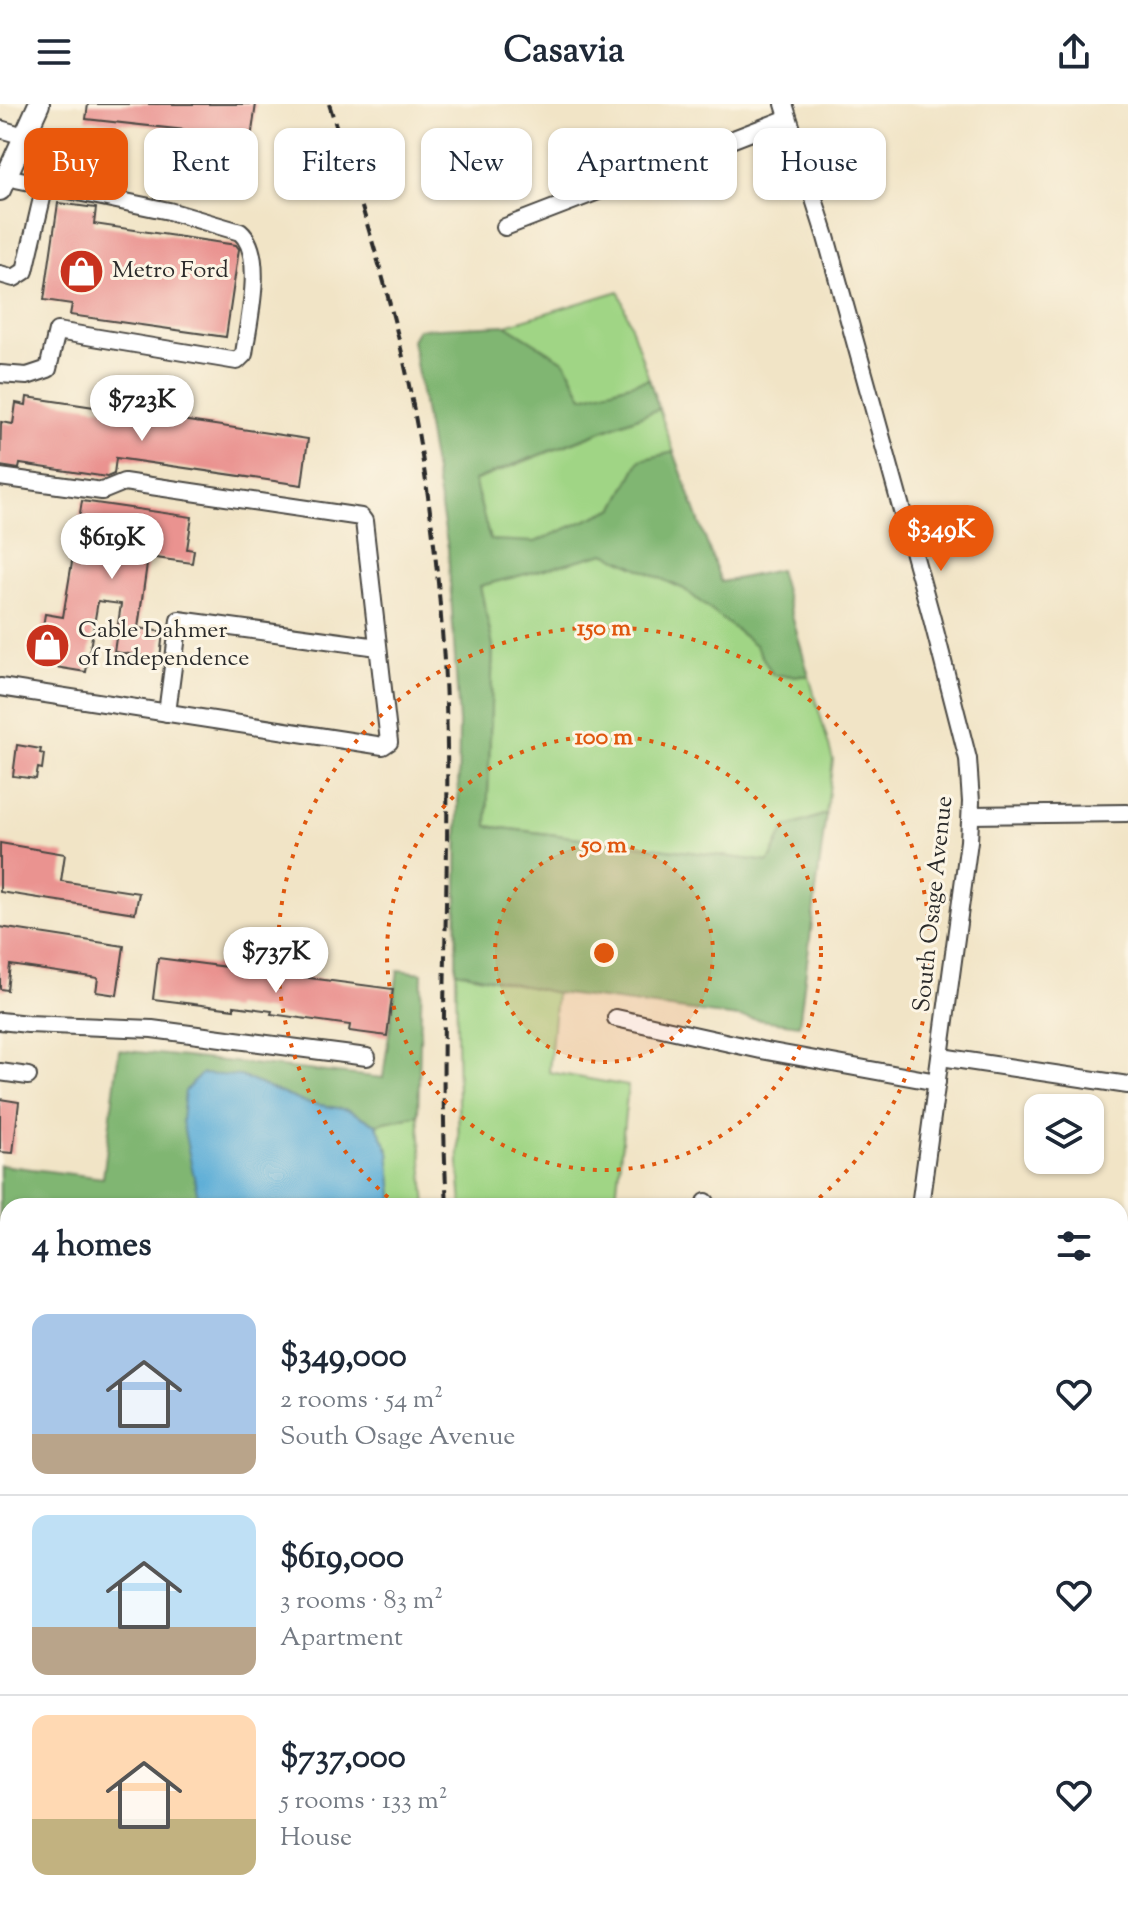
<!DOCTYPE html>
<html lang="en">
<head>
<meta charset="utf-8">
<style>
  :root { --surface:#fff; --page:#f6f6f7; --text:#1f2937; --muted:#747a83; --line:#e0e1e3; --accent:#ea580c }
  body { margin:0; font-family:"Sorts Mill Goudy",serif; background:var(--page); color:var(--text); height:100vh; display:flex; flex-direction:column; font-size:30px; white-space:nowrap }
  * { box-sizing:border-box; margin:0 }
  p { font-size:26px; color:var(--muted) }
  .icon { flex:none; width:44px; height:44px; fill:none; stroke:currentColor; stroke-width:2; stroke-linecap:round; stroke-linejoin:round }
  .map { position:relative; flex:1; overflow:hidden }
  .details { position:absolute; left:0px; top:1094px; width:1128px; height:712px; display:flex; flex-direction:column; background:var(--surface); border-radius:24px 24px 0 0; box-shadow:0 2px 6px #0004 }
  .details>* { flex:none }
  .hud { position:absolute; left:24px; top:24px; width:1080px; height:72px; display:flex; gap:16px }
  .fabs { position:absolute; left:1024px; top:990px; display:grid; gap:16px }
  .fabs a { display:grid; place-items:center; width:80px; height:80px; border-radius:16px; background:var(--surface); box-shadow:0 2px 6px #0004; font-size:40px }
  .price { position:absolute; translate:-50% -68px; padding:0 18px; border-radius:28px; background:#fff; color:#222; font-size:26px; line-height:52px; filter:drop-shadow(0 2px 4px #0008) }
  .price::after { content:''; position:absolute; left:50%; top:48px; width:24px; height:18px; margin-left:-12px; background:inherit; clip-path:polygon(0 0,100% 0,50% 100%) }
  .price.active { background:var(--accent); color:#fff }
  ul { padding:0; list-style:none }
  li { display:flex; align-items:center; gap:24px; height:200px; padding:0 32px }
  li+li { border-top:2px solid var(--line) }
  li span { display:grid; place-items:center; flex:none; width:224px; height:160px; border-radius:16px; color:#555 }
  li>.icon { margin-inline-start:auto }
  span .icon { width:96px; height:96px; fill:#fffc; stroke-width:1 }
  li b { font-size:34px }
  h2 { display:flex; justify-content:space-between; align-items:center; height:96px; padding:0 32px; font-size:34px }
  .pill { padding:0 28px; border-radius:16px; background:var(--surface); box-shadow:0 2px 6px #0004; font-size:28px; line-height:72px }
  .pill.active { background:var(--accent); color:#fff }
  header { display:flex; justify-content:space-between; align-items:center; height:104px; padding:0 32px; background:var(--surface); font-size:36px; font-weight:800 }
  .map>svg:first-child { display:block }
</style>
</head>
<body>
<header><svg class="icon" aria-label="menu" viewBox="0 0 24 24"><path d="M4 6h16M4 12h16M4 18h16"/></svg>Casavia<svg class="icon" aria-label="share" viewBox="0 0 24 24"><path d="M12 15V3M7 8l5-5 5 5M5 13v7h14v-7"/></svg></header>
<div class="map">
<svg width="1128" height="1806" viewBox="0 0 1128 1806">
  <rect width="100%" height="100%" fill="#fcf5e5"/>
  <filter id="ink" filterUnits="userSpaceOnUse"><feTurbulence type="fractalNoise" baseFrequency=".0125" numOctaves="2"/><feDisplacementMap in="SourceGraphic" scale="16" xChannelSelector="R" yChannelSelector="G"/><feConvolveMatrix kernelMatrix="1 2 1 2 8 2 1 2 1" color-interpolation-filters="sRGB"/></filter>
  <filter id="wash" filterUnits="userSpaceOnUse"><feTurbulence type="fractalNoise" baseFrequency=".006" numOctaves="4" result="noise"/><feDisplacementMap in="SourceGraphic" scale="32" xChannelSelector="R" yChannelSelector="G"/><feGaussianBlur stdDeviation="1.8" result="paint"/><feColorMatrix in="noise" values="0 0 0 0 0 0 0 0 0 0 0 0 0 0 0 0 0 1.4 0 .05"/><feComposite in="paint" operator="in"/></filter>
  <g filter="url(#wash)">
    <rect width="100%" height="100%" fill="#f1e4c6"/>
    <g fill="#a0d585" stroke="#668058" stroke-width="2">
      <polygon points="619,187 649,275 583,293 565,258 506,221"/>
      <polygon points="659,305 674,348 640,356 615,404 535,439 490,437 474,377"/>
      <polygon points="605,449 684,485 756,541 773,571 809,572 833,656 826,710 785,724 769,758 487,722 493,542 480,482"/>
      <polygon points="456,867 556,889 549,968 628,982 615,1102 462,1102 459,1063"/>
      <polygon points="418,1011 426,1102 394,1102 389,1047 376,1020"/>
      <polygon points="609,1798 693,1798 693,1806 610,1806"/>
    </g>
    <g fill="#80b672" stroke="#56704e" stroke-width="2">
      <polygon points="506,221 565,258 583,293 649,275 659,305 474,376 490,436 535,438 615,404 640,356 674,348 721,478 779,466 809,572 773,571 755,541 684,485 605,449 480,482 493,542 487,722 769,758 785,724 826,710 799,921 556,889 456,867 459,619 448,444 412,236 418,225"/>
      <polygon points="398,866 422,869 418,1011 376,1020 348,1006 303,998 240,972 196,1076 200,1102 8,1102 8,1753 0,1752 0,1061 103,1074 119,946 383,974"/>
    </g>
    <polygon fill="#5cadd7" stroke="#446c81" stroke-width="2" points="201,970 240,972 303,998 348,1006 376,1020 389,1047 394,1102 200,1102 182,1017 185,987"/>
    <g id="blocks">
      <g fill="#ea9390">
        <polygon points="88,0 256,0 245,76 206,70 212,29 86,15"/>
        <polygon points="58,99 96,104 94,120 236,141 239,145 226,233 70,211 72,200 44,196"/>
        <polygon points="27,293 308,335 302,381 116,354 114,370 107,373 20,360 19,365 0,362 1,318 13,320 16,299 26,301"/>
        <polygon points="82,397 192,413 187,445 194,446 192,459 148,453 138,524 163,528 160,554 114,548 121,500 98,497 86,568 37,560 45,510 63,513"/>
        <polygon points="17,641 41,645 40,649 44,650 42,665 38,664 36,675 13,672"/>
        <polygon points="0,739 65,750 61,777 139,789 135,809 0,788"/>
        <polygon points="0,823 124,842 117,891 96,888 98,874 10,861 7,886 0,885"/>
        <polygon points="158,854 393,885 387,932 349,927 350,921 271,910 272,907 234,902 234,905 153,895"/>
        <polygon points="0,995 19,998 13,1049 0,1048"/>
      </g>
    </g>
  </g>
  <g filter="url(#ink)">
    <use href="#blocks" fill-opacity="0" stroke="#494742" stroke-width="2"/>
    <g fill="none" stroke-linecap="round" stroke-linejoin="round">
      <defs>
        <g id="minor">
          <polyline points="784,0 826,133 932,515 968,655 971,698 969,737 920,1102"/>
          <polyline points="0,25 24,32"/>
          <polyline points="505,123 788,14"/>
          <polyline points="0,170 14,174 25,167 45,81"/>
          <path d="M0 270 27 272 48 265 57 227 237 257 244 250C248 219 266 150 240 128L169 107 6 73"/>
          <polyline points="0,373 102,387 124,378 361,413 364,417 389,638 383,642 0,583"/>
          <polyline points="167,609 179,516 378,543"/>
          <polyline points="971,711 1127,709"/>
          <polyline points="616,914 761,946 937,978"/>
          <polyline points="0,917 28,920 152,925 367,953"/>
          <polyline points="941,953 1128,981"/>
          <polyline points="0,968 28,972"/>
          <polyline points="706,1098 707,1102"/>
          <polyline points="1120,1278 1128,1219"/>
          <polyline points="1120,1309 1128,1310"/>
          <polyline points="1120,1642 1128,1643"/>
          <polyline points="18,1806 19,1798"/>
          <polyline points="289,1806 290,1798"/>
          <polyline points="818,1806 819,1798"/>
          <polyline points="1048,1806 1049,1798"/>
        </g>
        <polyline id="major" points="0,86 39,0"/>
      </defs>
      <use href="#minor" stroke="#494742" stroke-width="20"/>
      <use href="#major" stroke="#494742" stroke-width="24"/>
      <use href="#minor" stroke="#fff" stroke-width="16"/>
      <use href="#major" stroke="#fff" stroke-width="20"/>
      <g stroke="#2b2b2b" stroke-width="4" stroke-dasharray="12 6" stroke-linecap="butt">
        <path d="M329 0C354 77 379 154 398 232 425 344 439 460 445 575 453 750 437 926 447 1102"/>
        <polyline points="568,1798 569,1806"/>
      </g>
    </g>
  </g>
  <circle cx="604" cy="849" r="109" fill="#df570e" fill-opacity=".12"/>
  <g fill="none" stroke="#df570e" stroke-width="4" stroke-dasharray="4 8">
    <circle cx="604" cy="849" r="109"/>
    <circle cx="604" cy="849" r="217"/>
    <path d="M397 1101A326 326 0 1 1 811 1101"/>
  </g>
  <defs>
    <symbol id="shop-disc" viewBox="-11 -11 22 22"><circle r="9.5" fill="#c8321e" stroke="#fcf5e5"/><path d="M-5-2.5h2.3a2.7 3.5 0 0 1 5.4 0H5L5.5 6h-11ZM-1.5-2.5h3a1.5 2.3 0 0 0-3 0Z" fill="#fff"/></symbol>
  </defs>
  <g fill-rule="evenodd">
    <use href="#shop-disc" x="56" y="142" width="51" height="51"/>
    <use href="#shop-disc" x="22" y="516" width="51" height="51"/>
  </g>
  <g text-anchor="middle" dominant-baseline="central" stroke-width="6" stroke-linejoin="round" paint-order="stroke">
    <g font-size="24" fill="#2b2b2b" stroke="#fcf5e5" text-anchor="start">
      <text x="112" y="167">Metro Ford</text>
      <text x="78" y="527">Cable Dahmer<tspan x="78" dy="28">of Independence</tspan></text>
    </g>
    <g font-size="24" fill="#2b2b2b" stroke="#fcf5e5">
      <text transform="translate(934 800) rotate(-84)">South Osage Avenue</text>
    </g>
  </g>
  <circle cx="604" cy="849" r="12" fill="#df570e" stroke="#fcf5e5" stroke-width="4"/>
  <g font-size="24" text-anchor="middle" font-weight="bold" fill="#df570e" stroke="#fcf5e5" stroke-width="6" stroke-linejoin="round" paint-order="stroke">
    <text x="604" y="531">150 m</text>
    <text x="604" y="640">100 m</text>
    <text x="604" y="748">50 m</text>
  </g>
</svg>
<div class="fabs">
<a><svg class="icon" aria-label="layers" viewBox="0 0 24 24"><path d="M12 4l9 5-9 5-9-5zM3 14l9 5 9-5"/></svg></a>
</div>
<b class="price" style="left:142px;top:339px">$723K</b>
<b class="price active" style="left:941px;top:469px">$349K</b>
<b class="price" style="left:112px;top:477px">$619K</b>
<b class="price" style="left:276px;top:891px">$737K</b>
<div class="hud">
<a class="pill active">Buy</a>
<a class="pill">Rent</a>
<a class="pill">Filters</a>
<a class="pill">New</a>
<a class="pill">Apartment</a>
<a class="pill">House</a>
</div>
<section class="details">
<h2>4 homes<svg class="icon" aria-label="filters" viewBox="0 0 24 24"><path d="M4 7h16M4 17h16"/><circle cx="9" cy="7" r="2"/><circle cx="15" cy="17" r="2"/></svg></h2>
<ul>
<li><span style="background:linear-gradient(#a9c7e8 75%,#b9a48a 0)"><svg class="icon" aria-label="home" viewBox="0 0 24 24"><path d="M3 11l9-7 9 7M6 9v11h12V9"/></svg></span><div><b>$349,000</b><p>2 rooms · 54 m²</p><p>South Osage Avenue</p></div><svg class="icon" aria-label="heart" viewBox="0 0 24 24"><path d="M12 20l-8-8c-3-5 5-10 8-4 3-6 11-1 8 4z"/></svg></li>
<li><span style="background:linear-gradient(#bfe0f5 70%,#b9a48a 0)"><svg class="icon" aria-label="home" viewBox="0 0 24 24"><path d="M3 11l9-7 9 7M6 9v11h12V9"/></svg></span><div><b>$619,000</b><p>3 rooms · 83 m²</p><p>Apartment</p></div><svg class="icon" aria-label="heart" viewBox="0 0 24 24"><path d="M12 20l-8-8c-3-5 5-10 8-4 3-6 11-1 8 4z"/></svg></li>
<li><span style="background:linear-gradient(#ffd9b3 65%,#c2b280 0)"><svg class="icon" aria-label="home" viewBox="0 0 24 24"><path d="M3 11l9-7 9 7M6 9v11h12V9"/></svg></span><div><b>$737,000</b><p>5 rooms · 133 m²</p><p>House</p></div><svg class="icon" aria-label="heart" viewBox="0 0 24 24"><path d="M12 20l-8-8c-3-5 5-10 8-4 3-6 11-1 8 4z"/></svg></li>
</ul>
</section>
</div>
</body>
</html>
